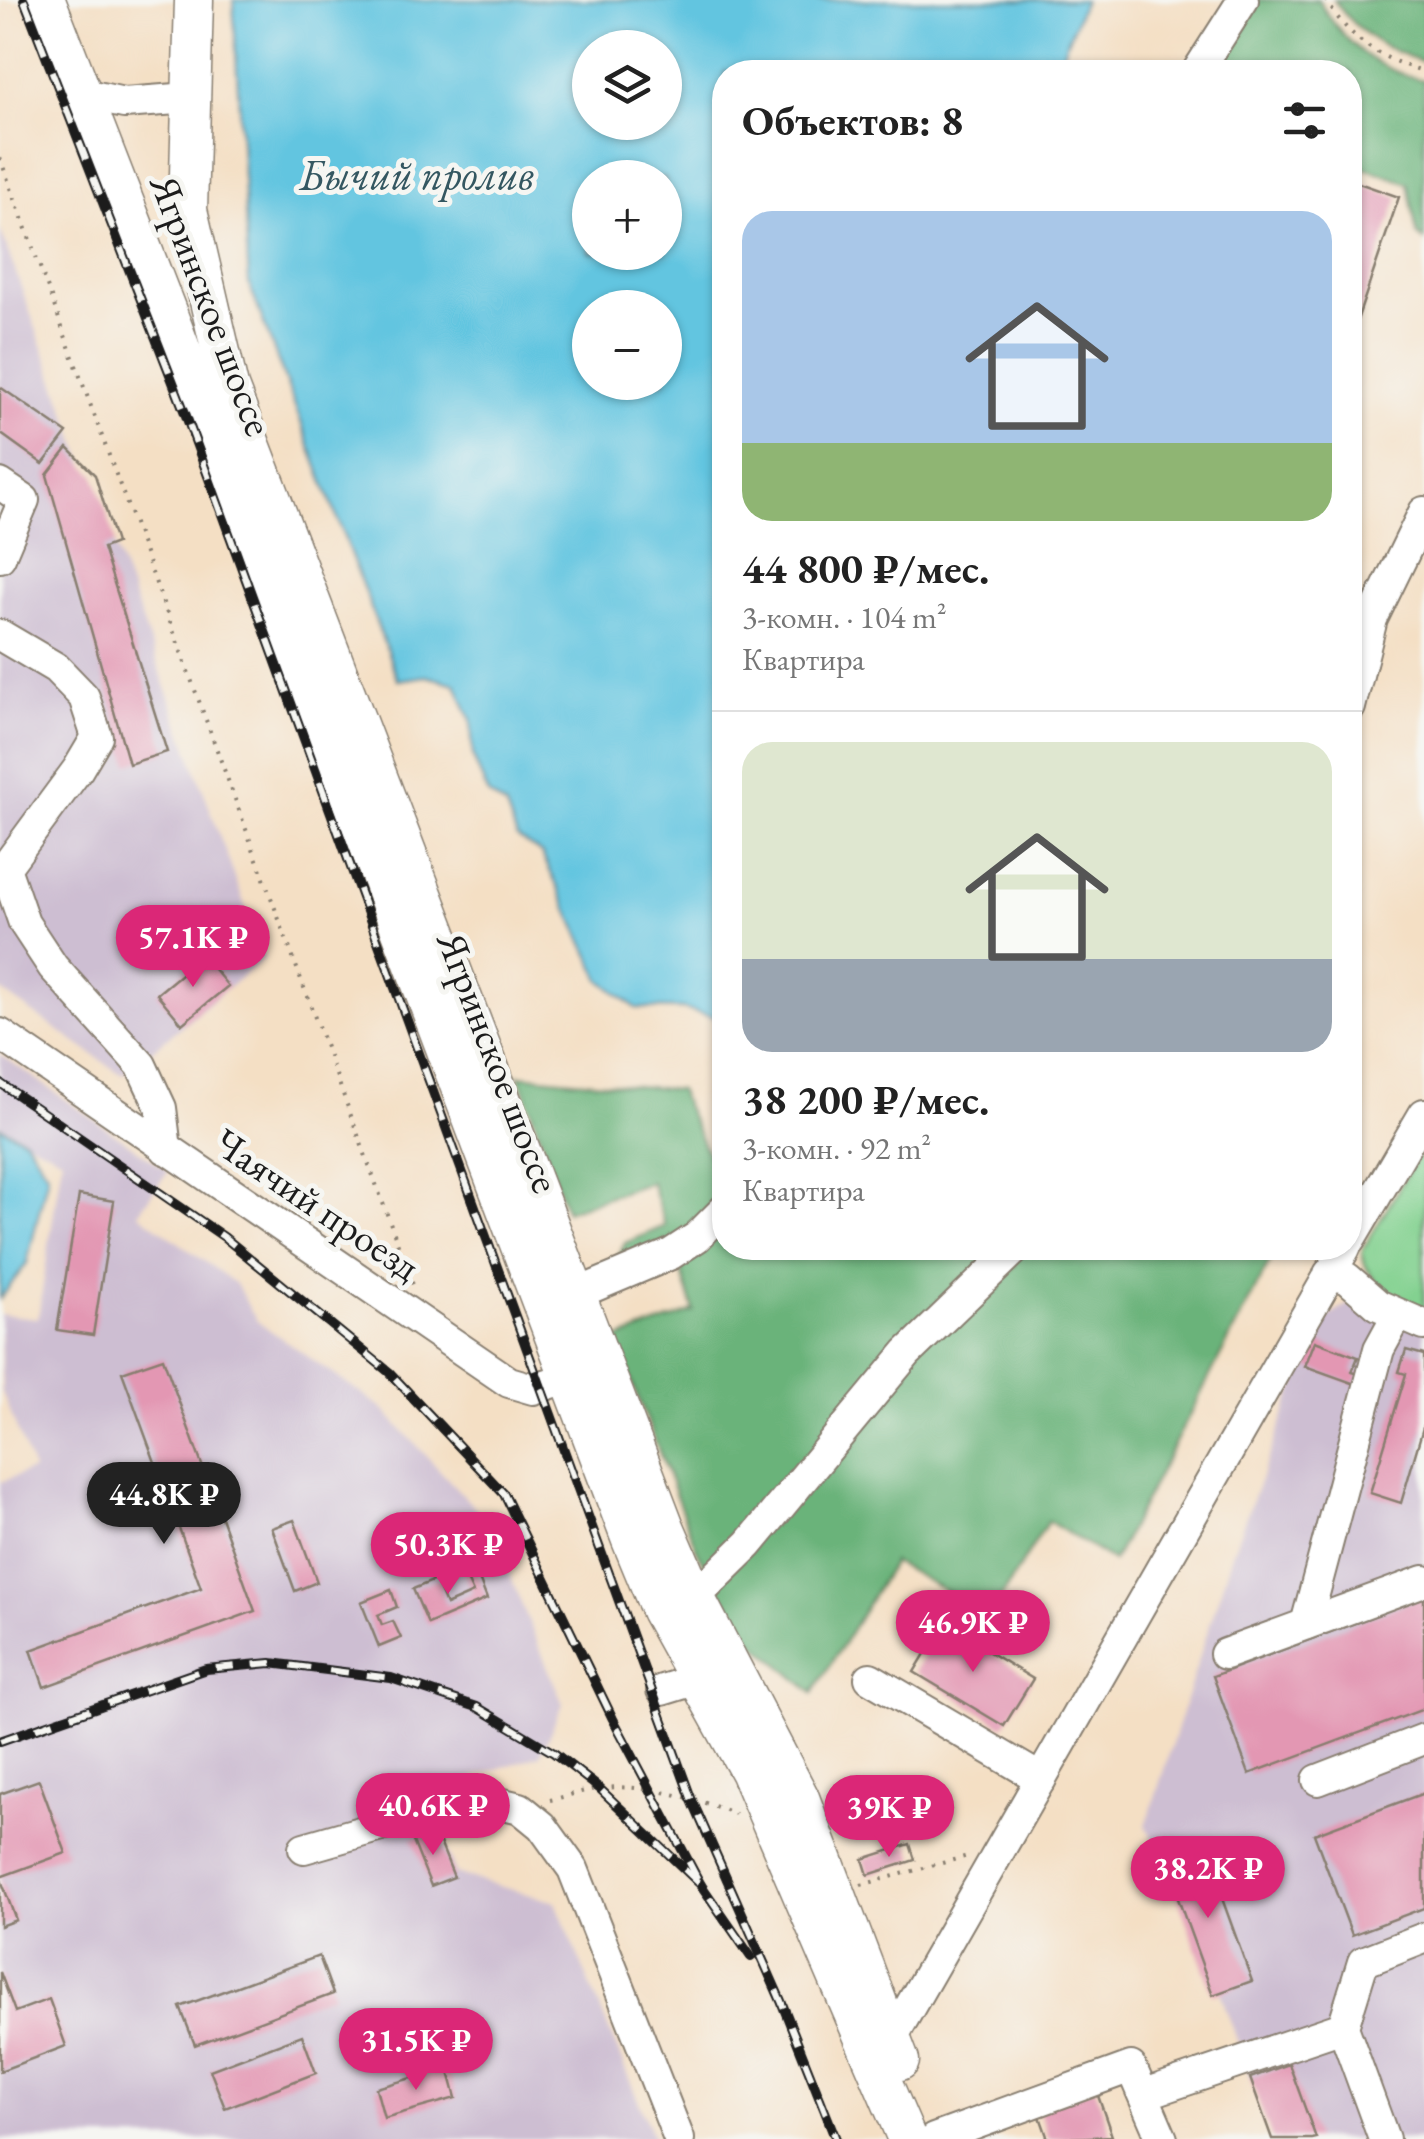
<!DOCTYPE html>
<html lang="ru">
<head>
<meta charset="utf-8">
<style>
  :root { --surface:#fff; --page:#f6f6f6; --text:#222; --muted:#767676; --line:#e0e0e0; --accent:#db2777 }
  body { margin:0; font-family:"EB Garamond",serif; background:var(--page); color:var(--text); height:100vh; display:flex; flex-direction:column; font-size:38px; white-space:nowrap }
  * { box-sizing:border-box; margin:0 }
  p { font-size:32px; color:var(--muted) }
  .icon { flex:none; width:55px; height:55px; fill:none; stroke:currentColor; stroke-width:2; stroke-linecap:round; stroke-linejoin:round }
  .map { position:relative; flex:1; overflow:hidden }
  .details { position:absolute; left:712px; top:60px; width:650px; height:1200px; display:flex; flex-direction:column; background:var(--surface); border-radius:40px; box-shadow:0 2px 8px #0004 }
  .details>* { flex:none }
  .buttons { position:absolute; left:572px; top:30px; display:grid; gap:20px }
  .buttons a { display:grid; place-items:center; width:110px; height:110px; border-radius:50%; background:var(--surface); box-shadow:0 2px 8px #0004; font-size:50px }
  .price { position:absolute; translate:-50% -85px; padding:0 22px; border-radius:35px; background:var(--accent); color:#fff; font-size:32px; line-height:65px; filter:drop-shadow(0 2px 5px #0008) }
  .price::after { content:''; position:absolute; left:50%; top:60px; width:30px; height:22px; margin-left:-15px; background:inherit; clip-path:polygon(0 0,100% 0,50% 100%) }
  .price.on { background:#222; color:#fff }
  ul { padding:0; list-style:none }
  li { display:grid; align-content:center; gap:20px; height:530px; padding:0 30px }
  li+li { border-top:2px solid var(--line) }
  li span { display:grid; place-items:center; height:310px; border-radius:30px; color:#555 }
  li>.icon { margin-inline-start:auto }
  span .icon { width:180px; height:180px; fill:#fffc; stroke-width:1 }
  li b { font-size:42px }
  h2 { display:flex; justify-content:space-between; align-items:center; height:120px; padding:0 30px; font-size:42px }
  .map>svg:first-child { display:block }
</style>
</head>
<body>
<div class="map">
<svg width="1424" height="2139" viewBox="0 0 1424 2139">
  <rect width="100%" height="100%" fill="#f6f6f2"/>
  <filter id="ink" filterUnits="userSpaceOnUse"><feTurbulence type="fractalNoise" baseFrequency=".01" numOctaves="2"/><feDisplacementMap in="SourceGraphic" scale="20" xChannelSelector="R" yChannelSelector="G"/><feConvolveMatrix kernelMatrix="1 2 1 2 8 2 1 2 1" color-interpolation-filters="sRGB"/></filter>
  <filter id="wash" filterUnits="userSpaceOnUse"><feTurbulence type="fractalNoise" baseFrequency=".0048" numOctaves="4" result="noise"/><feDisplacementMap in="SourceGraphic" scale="40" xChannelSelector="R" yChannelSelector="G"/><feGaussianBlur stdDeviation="2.25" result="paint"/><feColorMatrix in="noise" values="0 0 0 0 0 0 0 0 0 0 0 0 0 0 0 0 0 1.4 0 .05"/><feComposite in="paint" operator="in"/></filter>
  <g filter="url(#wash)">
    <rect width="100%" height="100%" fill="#f4dfc4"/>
    <g fill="#cdbed2">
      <polygon points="0,229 264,958 122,1075 0,990"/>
      <polygon points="0,1054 168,1171 138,1213 236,1284 257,1321 382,1408 487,1521 563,1704 540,1755 425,1793 456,1874 556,1902 654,2139 0,2139 0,1482 33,1470 2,1392 0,1314 38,1318 62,1158 0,1127"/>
      <polygon points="1424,1287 1424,2139 1272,2139 1220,1992 1203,1846 1164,1860 1146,1826 1233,1551 1319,1323 1349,1304"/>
    </g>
    <path fill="#83d190" stroke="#507656" stroke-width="2.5" d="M1424 1145V1308L1421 1310C1396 1303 1363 1278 1362 1251Z"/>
    <g fill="#6ab37a" stroke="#43684b" stroke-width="2.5">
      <path d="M1255 0H1318C1346 45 1372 68 1424 80V241L1417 234 1408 183 1350 163V72H1207Z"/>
      <path d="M1334 0H1424V62C1385 50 1357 34 1334 0Z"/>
      <polygon points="519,1075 678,1090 719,1178 725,1179 725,1248 1277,1248 1113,1561 1048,1521 990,1616 893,1562 813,1693 749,1638 698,1553 616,1340 694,1311 673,1246 634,1261 618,1257 625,1243 665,1226 651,1182 566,1211"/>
    </g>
    <g fill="#62c5e0" stroke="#3f707e" stroke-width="2.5" fill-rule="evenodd">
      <path d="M233 0H1084L1055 72H725V1020L683 1009 636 1008 601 980 542 854 517 838 506 807 488 794 473 757 471 720 456 684 426 676 398 680 249 284ZM590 48H665V122H590ZM590 178H665V252H590ZM590 308H665V382H590Z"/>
      <polygon points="0,1127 25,1139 48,1174 27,1263 0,1299"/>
    </g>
    <g id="blocks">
      <g fill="#e397b3">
        <polygon points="1350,180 1399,197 1351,338 1350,337"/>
        <polygon points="0,387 67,433 43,464 0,433"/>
        <polygon points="68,448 95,475 116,543 103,548 167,752 129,764 47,475"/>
        <polygon points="203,956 228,986 182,1024 157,994"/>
        <polygon points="79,1195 114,1201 93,1335 57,1330"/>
        <polygon points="1315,1341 1358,1357 1352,1372 1359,1374 1355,1384 1305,1366"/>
        <polygon points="1406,1350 1424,1355 1424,1424 1401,1503 1370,1493 1406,1374 1399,1372"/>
        <polygon points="163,1358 255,1611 44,1687 31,1650 201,1588 122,1372"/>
        <polygon points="294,1520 317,1582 295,1591 272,1528"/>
        <polygon points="473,1564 487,1599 428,1624 413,1589 442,1577 446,1585 439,1588 446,1605 473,1593 462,1569"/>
        <polygon points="391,1590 397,1607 378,1615 382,1625 393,1621 401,1638 379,1647 361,1602"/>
        <polygon points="1424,1597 1424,1709 1249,1774 1213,1676"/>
        <polygon points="943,1624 1033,1679 1004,1726 914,1672"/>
        <polygon points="39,1780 66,1853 0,1877 16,1920 0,1926 0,1794"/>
        <polygon points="1424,1793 1424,1908 1352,1935 1314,1834"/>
        <polygon points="435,1830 454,1877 431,1886 412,1839"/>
        <polygon points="910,1844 915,1860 868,1875 863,1859"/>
        <polygon points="1203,1846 1252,1981 1213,1995 1164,1860"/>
        <polygon points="319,1956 333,1994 195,2045 180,2007"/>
        <polygon points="0,1972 15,2012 49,1999 66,2046 0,2071"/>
        <polygon points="302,2035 316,2073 225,2108 210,2070"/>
        <polygon points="1289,2064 1316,2138 1312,2139 1272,2139 1250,2078"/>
        <polygon points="448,2068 456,2098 384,2118 376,2088"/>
        <polygon points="1095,2087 1112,2136 1048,2139 1037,2108"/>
      </g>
    </g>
  </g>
  <g filter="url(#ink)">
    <use href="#blocks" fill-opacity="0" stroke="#887e70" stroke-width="2.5"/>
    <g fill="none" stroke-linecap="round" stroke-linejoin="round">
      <defs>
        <g id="minor">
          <polyline points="1197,72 1243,0"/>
          <polyline points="83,94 124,103 190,98"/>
          <polyline points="0,484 24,500 0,557"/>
          <polyline points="0,635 56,668 84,697 97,737 78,769 5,868 24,923 53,967 141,1065 161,1108 166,1149"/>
          <polyline points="1350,707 1372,619 1424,512"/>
          <polyline points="0,1034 509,1382 533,1389 591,1370"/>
          <polyline points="1350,1240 1424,1114"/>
          <polyline points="1329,1274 1347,1278 1378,1305 1424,1325"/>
          <polyline points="576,1294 671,1254 697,1237 725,1209"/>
          <polyline points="695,1597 749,1544 907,1353 1016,1248"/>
          <polyline points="1306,1624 1379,1349 1397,1316"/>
          <polyline points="1225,1654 1424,1581"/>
          <polyline points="870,1678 1041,1779"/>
          <polyline points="662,1690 698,1679"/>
          <polyline points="1318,1780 1424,1739"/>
          <polyline points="304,1848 479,1798 520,1808 542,1826 573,1869 679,2139"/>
          <polyline points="876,2044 892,2038 1345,1248"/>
          <polyline points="1145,2094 1343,2027"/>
          <polyline points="934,2139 1131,2067 1162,2139"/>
          <polyline points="1384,2139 1343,2027 1363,1962 1424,1938"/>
        </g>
        <g id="major">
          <polyline points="46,0 166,309 631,1540 660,1610 749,1771 907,2139"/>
          <polyline points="194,0 188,210 229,387 665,1527 695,1597 800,1798 900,2061"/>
        </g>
      </defs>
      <use href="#minor" stroke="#887e70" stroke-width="34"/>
      <use href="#major" stroke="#887e70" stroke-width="41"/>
      <g stroke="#887e70" stroke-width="4" stroke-dasharray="2.5 8" stroke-linecap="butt">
        <path d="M1326 0C1349 39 1381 60 1424 71"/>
        <polyline points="0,158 413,1285"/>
        <path d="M550 1800C565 1797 581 1791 596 1789 639 1782 697 1798 735 1814"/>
        <polyline points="861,1885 968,1856"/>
      </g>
      <use href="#minor" stroke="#fff" stroke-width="30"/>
      <use href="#major" stroke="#fff" stroke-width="38"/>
      <defs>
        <g id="rail">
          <polyline points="24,0 185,413 691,1798 781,2001 836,2139"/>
          <polyline points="0,1083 224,1237 389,1372 504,1494 613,1719 701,1885"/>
          <polyline points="0,1741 206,1669 271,1663 391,1678 477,1707 554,1753 599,1788 701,1885 751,1957"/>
        </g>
      </defs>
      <use href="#rail" stroke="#1c1c1c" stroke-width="10"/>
      <use href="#rail" stroke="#f6f6f2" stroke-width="6" stroke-dasharray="19" stroke-linecap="butt"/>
    </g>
  </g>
  <g text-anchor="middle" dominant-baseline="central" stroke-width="10" stroke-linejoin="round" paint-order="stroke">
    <g font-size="40" fill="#1c1c1c" stroke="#f6f6f2">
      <text transform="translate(212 305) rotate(69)">Ягринское шоссе</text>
      <text transform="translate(499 1062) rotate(69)">Ягринское шоссе</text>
      <text transform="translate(317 1204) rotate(34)">Чаячий проезд</text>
    </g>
    <g font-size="42" font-style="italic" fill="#345761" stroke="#f6f6f2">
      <text x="417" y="174">Бычий пролив</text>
    </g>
  </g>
</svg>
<div class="buttons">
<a><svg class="icon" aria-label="layers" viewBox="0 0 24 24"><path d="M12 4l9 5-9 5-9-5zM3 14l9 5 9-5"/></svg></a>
<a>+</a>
<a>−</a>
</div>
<b class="price" style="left:193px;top:990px">57.1K ₽</b>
<b class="price on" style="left:164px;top:1547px">44.8K ₽</b>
<b class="price" style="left:448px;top:1597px">50.3K ₽</b>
<b class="price" style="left:973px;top:1675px">46.9K ₽</b>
<b class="price" style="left:433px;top:1858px">40.6K ₽</b>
<b class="price" style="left:889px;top:1860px">39K ₽</b>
<b class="price" style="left:1208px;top:1921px">38.2K ₽</b>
<b class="price" style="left:416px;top:2093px">31.5K ₽</b>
<section class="details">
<h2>Объектов: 8<svg class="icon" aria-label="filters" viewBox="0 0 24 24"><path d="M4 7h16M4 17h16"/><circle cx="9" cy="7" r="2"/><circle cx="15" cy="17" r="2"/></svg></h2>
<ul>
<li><span style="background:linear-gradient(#a9c7e8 75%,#8fb573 0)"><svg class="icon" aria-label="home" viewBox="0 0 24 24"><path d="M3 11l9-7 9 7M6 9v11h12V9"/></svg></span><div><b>44 800 ₽/мес.</b><p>3-комн. · 104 m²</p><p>Квартира</p></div></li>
<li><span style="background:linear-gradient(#dfe7d0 70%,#9aa5b1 0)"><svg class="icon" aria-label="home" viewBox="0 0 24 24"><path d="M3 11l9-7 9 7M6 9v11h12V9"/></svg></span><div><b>38 200 ₽/мес.</b><p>3-комн. · 92 m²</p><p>Квартира</p></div></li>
</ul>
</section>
</div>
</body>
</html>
